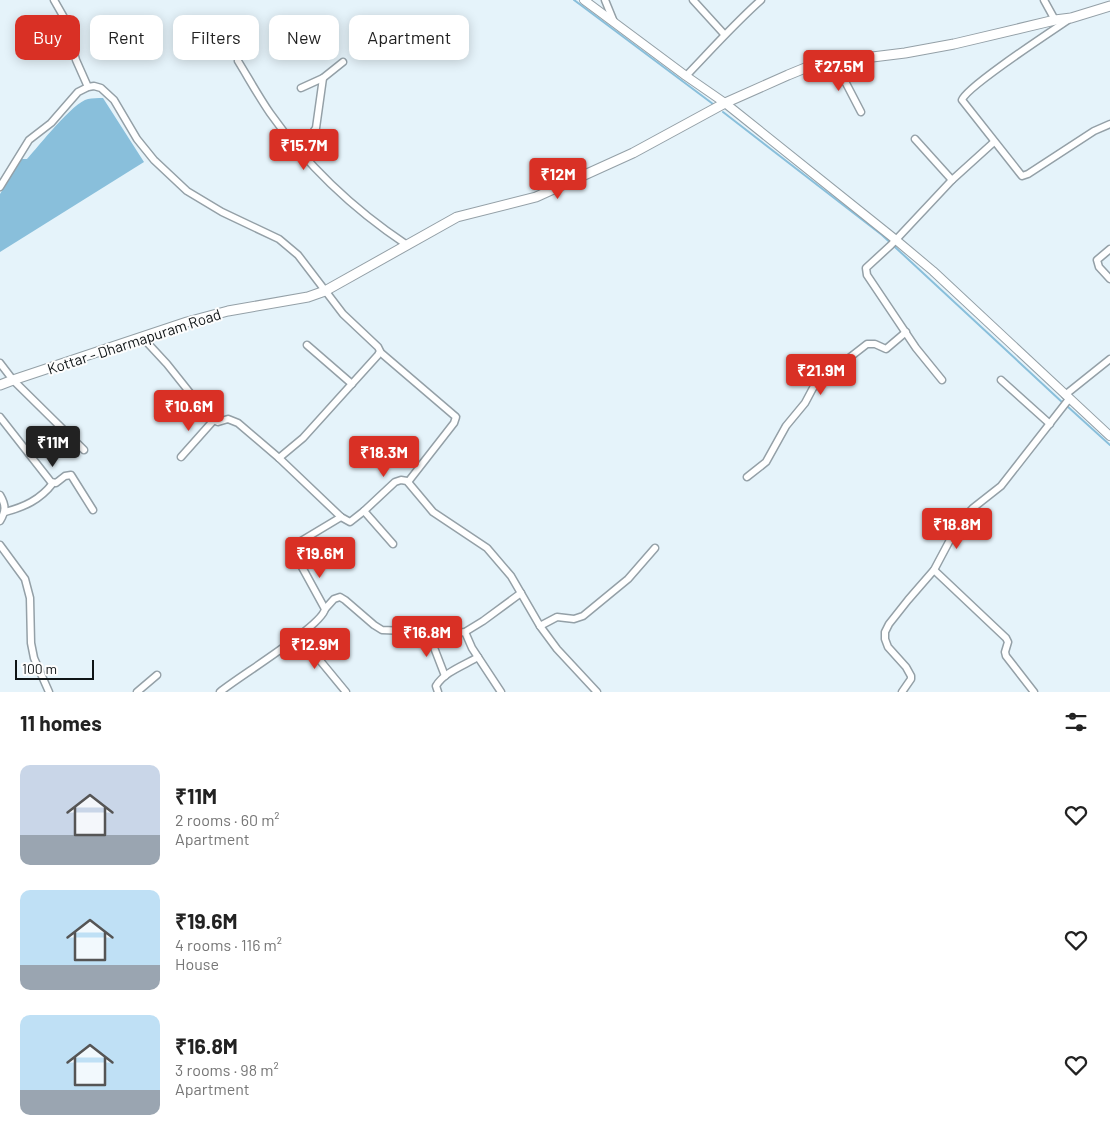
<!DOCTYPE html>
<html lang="en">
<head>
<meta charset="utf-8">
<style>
  :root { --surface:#fff; --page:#f2f2f2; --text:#222; --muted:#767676; --accent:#d93025 }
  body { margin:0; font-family:Barlow,sans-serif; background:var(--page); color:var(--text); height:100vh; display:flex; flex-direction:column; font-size:19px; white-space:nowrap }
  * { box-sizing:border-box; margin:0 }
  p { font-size:16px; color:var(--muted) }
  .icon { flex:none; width:28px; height:28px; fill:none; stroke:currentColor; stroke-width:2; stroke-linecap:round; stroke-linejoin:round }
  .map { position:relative; height:692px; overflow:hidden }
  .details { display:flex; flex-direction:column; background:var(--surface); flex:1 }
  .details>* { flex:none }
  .hud { position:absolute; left:15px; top:15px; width:500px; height:45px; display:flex; gap:10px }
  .scale { position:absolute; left:15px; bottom:12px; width:79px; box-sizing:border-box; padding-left:5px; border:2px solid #0f1416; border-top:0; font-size:14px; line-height:18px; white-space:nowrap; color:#0f1416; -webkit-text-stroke:4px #fdfdfd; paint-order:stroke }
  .price { position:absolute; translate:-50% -42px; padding:0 11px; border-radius:5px; background:var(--accent); color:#fff; font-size:16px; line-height:32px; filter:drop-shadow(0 1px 2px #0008) }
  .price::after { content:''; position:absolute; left:50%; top:30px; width:15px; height:11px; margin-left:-8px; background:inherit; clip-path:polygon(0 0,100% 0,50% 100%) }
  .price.selected { background:#222; color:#fff }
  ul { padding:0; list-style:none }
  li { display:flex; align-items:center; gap:15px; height:125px; padding:0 20px }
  li span { display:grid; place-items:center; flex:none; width:140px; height:100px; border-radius:10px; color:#555 }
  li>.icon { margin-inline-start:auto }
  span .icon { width:60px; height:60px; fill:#fffc; stroke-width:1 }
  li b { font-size:21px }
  h2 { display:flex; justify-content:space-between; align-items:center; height:60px; padding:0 20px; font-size:21px }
  .chip { padding:0 18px; border-radius:10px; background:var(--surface); box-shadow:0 2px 12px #0003; font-size:18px; line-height:45px }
  .chip.selected { background:var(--accent); color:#fff }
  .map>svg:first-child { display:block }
</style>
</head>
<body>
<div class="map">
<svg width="1110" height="692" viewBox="0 0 1110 692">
  <rect width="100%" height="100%" fill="#e5f3fa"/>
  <path fill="#89bfdb" d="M103 98 144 162 0 252V194L21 159H27C39 146 73 102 88 99 92 98 98 98 103 98Z"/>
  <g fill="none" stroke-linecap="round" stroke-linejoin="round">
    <g stroke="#89bfdb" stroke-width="2">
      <polyline points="574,0 713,104"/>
      <polyline points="723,112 882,235 1063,403"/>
      <polyline points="1067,406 1110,445"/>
    </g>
    <defs>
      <g id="minor">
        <polyline points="54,0 66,21 76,60 88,87"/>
        <polyline points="605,0 614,22"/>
        <polyline points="693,0 724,34"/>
        <polyline points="1044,0 1055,20"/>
        <path d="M1068 20C1052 31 966 87 962 100L1022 176 1028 174 1094 131 1110 124"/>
        <path d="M238 61C249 79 259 97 270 113 308 167 353 209 407 245"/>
        <polyline points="835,62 861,112"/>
        <path d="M686 76C711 50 734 24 761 0"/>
        <polyline points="301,88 323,78 343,62"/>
        <polyline points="915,139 952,180"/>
        <polyline points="298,148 311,135 316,128 323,78"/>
        <polyline points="0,187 29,140 51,123 78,92 88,87 94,86 101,88 114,100 137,139 154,160 187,191 222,212 279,239 298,255 343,314 378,347 380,351 378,355 303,438 279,458"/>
        <polyline points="1110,249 1097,260 1099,267 1110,279"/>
        <polyline points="142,337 167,364 210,418 218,422 228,419 238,423 279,458 341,517 350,522 364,511 395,482 401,480 407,481 433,512 487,548 511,576 540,626 557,649 597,692"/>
        <polyline points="307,345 352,384"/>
        <polyline points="380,352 456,417 454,423 408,482"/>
        <polyline points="0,363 13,380 84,450"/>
        <polyline points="942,380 916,348 867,275 866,268 891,245 952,180 994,142"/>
        <polyline points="1001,380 1050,424"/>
        <polyline points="1065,395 1110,359"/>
        <polyline points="0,417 51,482 56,483 65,476 71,475 93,510"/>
        <polyline points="181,457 213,421"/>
        <polyline points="747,477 766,462 786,426 805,403 813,388 822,379 867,344 875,344 886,349 906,332"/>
        <path d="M0 495C6 505 6 511 0 521"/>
        <polyline points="364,511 393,544"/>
        <path d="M5 512C24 507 40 500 53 483"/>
        <polyline points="0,545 25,579 30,598 31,643 34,658 49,692"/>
        <polyline points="934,570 1006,638 1008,642 1005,652 1006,656 1034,692"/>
        <polyline points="325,609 334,599 340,597 345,600 374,625 382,630 456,633 465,632 483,621 521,593"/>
        <polyline points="540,626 557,617 574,619 583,616 628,579 655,548"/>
        <polyline points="428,632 445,676"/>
        <polyline points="465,632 472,648 501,692"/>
        <polyline points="299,635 346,692"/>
        <polyline points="137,692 157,675"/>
        <path d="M220 692C238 677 322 626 325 609L291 547 341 517"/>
        <path d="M438 692 436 686C444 672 465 665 478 657"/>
        <polyline points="902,692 911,679 911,676 906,667 888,647 885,639 885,632 889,624 908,600 934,570 959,523 973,508 1001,486 1069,399"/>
      </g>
      <polyline id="tertiary" points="584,0 686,76 725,103 896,240 933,271 1110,436"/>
      <polyline id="secondary" points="0,385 13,380 187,322 228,311 308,297 325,291 457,217 536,197 633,153 725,103 788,75 810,66 848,60 905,53 954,44 1055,20 1071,18 1110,6"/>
    </defs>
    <use href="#minor" stroke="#94a0a7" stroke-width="9"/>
    <use href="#tertiary" stroke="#94a0a7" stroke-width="10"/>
    <use href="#secondary" stroke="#94a0a7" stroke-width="11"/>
    <use href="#minor" stroke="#fff" stroke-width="6"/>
    <use href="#tertiary" stroke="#fff" stroke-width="8"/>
    <use href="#secondary" stroke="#fff" stroke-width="9"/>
  </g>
  <g text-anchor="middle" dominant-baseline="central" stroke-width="4" stroke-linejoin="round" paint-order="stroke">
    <g font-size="15" fill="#0f1416" stroke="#fdfdfd">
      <text transform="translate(134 341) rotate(-18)">Kottar - Dharmapuram Road</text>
    </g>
  </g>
</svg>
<div class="scale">100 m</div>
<b class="price" style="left:839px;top:92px">₹27.5M</b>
<b class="price" style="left:304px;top:171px">₹15.7M</b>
<b class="price" style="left:558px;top:200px">₹12M</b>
<b class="price" style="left:821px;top:396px">₹21.9M</b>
<b class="price" style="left:189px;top:432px">₹10.6M</b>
<b class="price selected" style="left:53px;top:468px">₹11M</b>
<b class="price" style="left:384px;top:478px">₹18.3M</b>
<b class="price" style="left:957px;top:550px">₹18.8M</b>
<b class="price" style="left:320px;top:579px">₹19.6M</b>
<b class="price" style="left:427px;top:658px">₹16.8M</b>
<b class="price" style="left:315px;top:670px">₹12.9M</b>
<div class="hud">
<a class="chip selected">Buy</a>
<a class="chip">Rent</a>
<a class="chip">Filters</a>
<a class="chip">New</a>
<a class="chip">Apartment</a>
</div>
</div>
<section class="details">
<h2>11 homes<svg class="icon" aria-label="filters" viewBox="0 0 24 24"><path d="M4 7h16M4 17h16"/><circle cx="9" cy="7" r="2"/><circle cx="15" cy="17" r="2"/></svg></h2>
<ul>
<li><span style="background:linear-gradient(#c9d6e8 70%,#9aa5b1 0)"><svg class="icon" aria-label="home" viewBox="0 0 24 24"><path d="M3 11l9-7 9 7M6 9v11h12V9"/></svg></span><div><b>₹11M</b><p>2 rooms · 60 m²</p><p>Apartment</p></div><svg class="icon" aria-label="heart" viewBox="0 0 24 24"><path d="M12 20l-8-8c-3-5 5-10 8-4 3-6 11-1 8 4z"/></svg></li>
<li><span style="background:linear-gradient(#bfe0f5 75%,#9aa5b1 0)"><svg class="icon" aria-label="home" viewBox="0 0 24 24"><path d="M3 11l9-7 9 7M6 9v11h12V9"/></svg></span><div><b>₹19.6M</b><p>4 rooms · 116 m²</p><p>House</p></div><svg class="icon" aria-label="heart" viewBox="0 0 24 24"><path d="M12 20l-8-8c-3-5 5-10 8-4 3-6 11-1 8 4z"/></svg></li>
<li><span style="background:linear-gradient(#bfe0f5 75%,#9aa5b1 0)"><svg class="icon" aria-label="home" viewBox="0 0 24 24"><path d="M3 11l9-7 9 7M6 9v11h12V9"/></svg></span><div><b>₹16.8M</b><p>3 rooms · 98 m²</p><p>Apartment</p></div><svg class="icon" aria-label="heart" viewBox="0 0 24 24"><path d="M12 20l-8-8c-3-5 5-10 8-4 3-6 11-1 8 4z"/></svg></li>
</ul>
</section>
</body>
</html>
